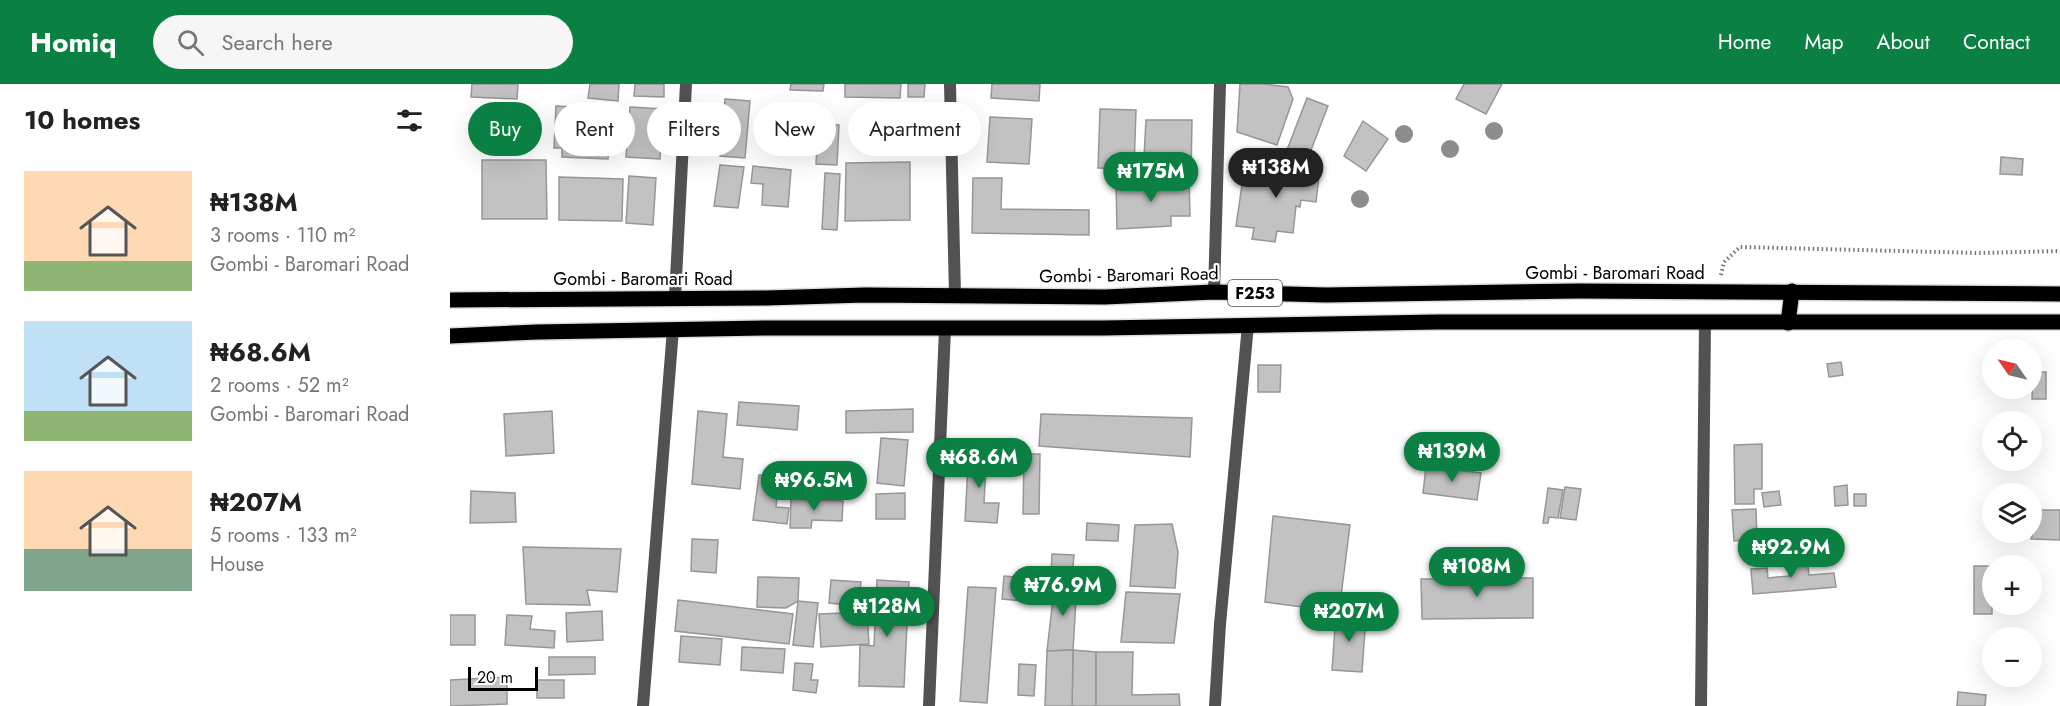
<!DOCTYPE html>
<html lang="en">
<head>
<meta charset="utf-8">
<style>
  :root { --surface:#fff; --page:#f6f6f6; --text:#222; --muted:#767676; --accent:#0b8043 }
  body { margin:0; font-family:Jost,sans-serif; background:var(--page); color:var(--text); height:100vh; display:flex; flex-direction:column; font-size:22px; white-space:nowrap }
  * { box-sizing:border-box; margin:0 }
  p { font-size:20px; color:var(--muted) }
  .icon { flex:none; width:33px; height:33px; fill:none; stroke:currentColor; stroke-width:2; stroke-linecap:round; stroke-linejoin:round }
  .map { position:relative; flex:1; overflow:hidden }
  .panel { display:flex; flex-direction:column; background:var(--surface); width:450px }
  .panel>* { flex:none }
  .top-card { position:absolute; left:18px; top:18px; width:570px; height:54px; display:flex; gap:12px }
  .needle { width:39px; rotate:304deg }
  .fabs { position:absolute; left:1532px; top:255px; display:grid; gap:12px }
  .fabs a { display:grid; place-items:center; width:60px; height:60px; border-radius:50%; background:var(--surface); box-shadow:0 6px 24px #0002; font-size:30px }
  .scale { position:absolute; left:18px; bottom:15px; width:70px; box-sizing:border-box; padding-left:6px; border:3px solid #000; border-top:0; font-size:16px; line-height:21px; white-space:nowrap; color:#000; -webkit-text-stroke:4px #fff; paint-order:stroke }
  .price { position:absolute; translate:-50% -51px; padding:0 14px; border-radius:21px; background:var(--accent); color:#fff; font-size:20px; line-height:39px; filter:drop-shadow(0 2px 3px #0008) }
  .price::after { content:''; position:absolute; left:50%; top:36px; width:18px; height:14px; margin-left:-9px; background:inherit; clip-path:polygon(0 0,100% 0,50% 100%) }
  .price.selected { background:#222; color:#fff }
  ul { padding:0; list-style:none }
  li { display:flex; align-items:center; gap:18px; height:150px; padding:0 24px }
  li span { display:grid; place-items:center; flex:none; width:168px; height:120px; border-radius:0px; color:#555 }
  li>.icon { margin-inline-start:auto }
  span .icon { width:72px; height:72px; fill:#fffc; stroke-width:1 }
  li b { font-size:26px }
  h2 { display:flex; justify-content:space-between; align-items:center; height:72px; padding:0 24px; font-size:26px }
  .chip { padding:0 21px; border-radius:27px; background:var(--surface); box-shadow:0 6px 24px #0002; font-size:21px; line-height:54px }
  .chip.selected { background:var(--accent); color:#fff }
  header { display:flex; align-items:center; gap:36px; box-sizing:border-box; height:84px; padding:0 30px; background:var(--accent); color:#fff }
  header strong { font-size:28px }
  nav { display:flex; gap:33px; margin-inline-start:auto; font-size:21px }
  .search { width:420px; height:54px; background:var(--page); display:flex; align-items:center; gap:15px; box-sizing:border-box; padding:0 21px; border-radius:33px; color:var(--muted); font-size:22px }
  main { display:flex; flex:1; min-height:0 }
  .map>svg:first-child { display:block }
</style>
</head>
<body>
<header>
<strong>Homiq</strong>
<div class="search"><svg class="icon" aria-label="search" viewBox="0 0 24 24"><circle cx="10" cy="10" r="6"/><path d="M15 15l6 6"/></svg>Search here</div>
<nav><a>Home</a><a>Map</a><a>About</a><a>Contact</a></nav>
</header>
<main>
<section class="panel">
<h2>10 homes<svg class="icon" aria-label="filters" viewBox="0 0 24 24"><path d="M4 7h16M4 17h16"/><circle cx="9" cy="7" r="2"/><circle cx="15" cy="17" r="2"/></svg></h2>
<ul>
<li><span style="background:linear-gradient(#ffd9b3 75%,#8fb573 0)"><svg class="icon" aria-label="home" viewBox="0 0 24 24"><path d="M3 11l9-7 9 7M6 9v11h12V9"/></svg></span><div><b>₦138M</b><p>3 rooms · 110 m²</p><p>Gombi - Baromari Road</p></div></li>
<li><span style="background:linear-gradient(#bfe0f5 75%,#8fb573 0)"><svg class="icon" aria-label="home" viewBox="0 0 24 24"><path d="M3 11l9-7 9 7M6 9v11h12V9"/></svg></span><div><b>₦68.6M</b><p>2 rooms · 52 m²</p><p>Gombi - Baromari Road</p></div></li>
<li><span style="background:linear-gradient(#ffd9b3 65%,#7fa58c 0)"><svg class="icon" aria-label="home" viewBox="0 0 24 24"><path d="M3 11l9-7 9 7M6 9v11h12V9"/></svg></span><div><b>₦207M</b><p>5 rooms · 133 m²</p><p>House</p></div></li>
</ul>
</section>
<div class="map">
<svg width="1610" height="622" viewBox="0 0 1610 622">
  <rect width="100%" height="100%" fill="#fff"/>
  <g fill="#c2c2c2" stroke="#969696" stroke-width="1.5">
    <polygon points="22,0 68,0 67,15 21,13"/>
    <polygon points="140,0 169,0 168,17 138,14"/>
    <polygon points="185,0 214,0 214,13 184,12"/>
    <polygon points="341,0 374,0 373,7 340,6"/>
    <polygon points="395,0 451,0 450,14 395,13"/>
    <polygon points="458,0 475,0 474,13 458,13"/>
    <polygon points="542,0 590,0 589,17 541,14"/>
    <polygon points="790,0 814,0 838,3 843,15 827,61 787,48"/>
    <polygon points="1014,0 1052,0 1036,30 1006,15"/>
    <polygon points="857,14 878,22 856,79 835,71"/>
    <polygon points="275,15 300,17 295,74 270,72"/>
    <polygon points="431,19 481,26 475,62 435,57 437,41 428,40"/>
    <polygon points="106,22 161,25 158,75 112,73 112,64 104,64"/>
    <polygon points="180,23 213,25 210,75 176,73"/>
    <polygon points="650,25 686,26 684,85 648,84"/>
    <polygon points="540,33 582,35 579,80 537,78"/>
    <polygon points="696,36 742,36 741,91 693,91"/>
    <polygon points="913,37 938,55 916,87 894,72"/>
    <polygon points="368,40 389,41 387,81 366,80"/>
    <polygon points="1551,73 1573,75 1572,91 1550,90"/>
    <polygon points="32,76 96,76 97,135 32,135"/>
    <polygon points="826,76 870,84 866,118 851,116 850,123 846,122 843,149 827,147 825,158 802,155 804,144 786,142 793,94 824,92"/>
    <polygon points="460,78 460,136 395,137 396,79"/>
    <polygon points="270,81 294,83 288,124 264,122"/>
    <polygon points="303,82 341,86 338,123 312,121 313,100 301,99"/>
    <polygon points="375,89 390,90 387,146 372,145"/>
    <polygon points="179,92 206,94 203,141 176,139"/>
    <polygon points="109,93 173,95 172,137 109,136"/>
    <polygon points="523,94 552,94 551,125 639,126 639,151 522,149"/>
    <polygon points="739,95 740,132 721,132 721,142 667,145 666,98"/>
    <polygon points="1391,278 1393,291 1379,293 1377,280"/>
    <polygon points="808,281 831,281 830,308 808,308"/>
    <polygon points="1583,288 1596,288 1596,315 1582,315"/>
    <polygon points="289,318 349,322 347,346 287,341"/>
    <polygon points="463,325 463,348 396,349 396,327"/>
    <polygon points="102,327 104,369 56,372 54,330"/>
    <polygon points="248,327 277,330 273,373 293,375 290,405 242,400"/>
    <polygon points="591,330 742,334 740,373 589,362"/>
    <polygon points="431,354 458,356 454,402 427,399"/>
    <polygon points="1312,360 1312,405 1304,405 1304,420 1285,420 1284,361"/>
    <polygon points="519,361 537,362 534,419 549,419 547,439 515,437"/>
    <polygon points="574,370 590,370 589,430 573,430"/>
    <polygon points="976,382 1031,389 1027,416 973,409"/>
    <polygon points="309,391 329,394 326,423 339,424 337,440 303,436"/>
    <polygon points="1397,401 1398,421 1385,422 1384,403"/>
    <polygon points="1115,403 1131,405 1126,436 1110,434"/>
    <polygon points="1098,404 1113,406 1108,434 1099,433 1098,439 1093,439"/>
    <polygon points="21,407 65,409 66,438 20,439"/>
    <polygon points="1329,407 1331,421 1314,423 1312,409"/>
    <polygon points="455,409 455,435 426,435 426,410"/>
    <rect x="1404" y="410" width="12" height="12"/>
    <polygon points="341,415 393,417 392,437 362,436 361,444 340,444"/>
    <polygon points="1306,425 1307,455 1284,457 1282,426"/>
    <polygon points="1582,426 1610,426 1610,456 1581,455 1585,444"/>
    <polygon points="823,432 900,441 889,528 815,518"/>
    <polygon points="637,439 669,441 668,457 636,456"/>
    <polygon points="722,440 728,468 725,504 680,502 685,441"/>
    <polygon points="242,455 268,456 266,489 241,487"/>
    <polygon points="73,463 171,465 167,508 137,506 140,521 76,520"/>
    <polygon points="602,470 624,471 622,494 601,492"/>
    <polygon points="1357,474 1359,491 1384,489 1386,503 1303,510 1301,485 1317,484 1318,494 1339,492 1338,475"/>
    <rect x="1524" y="482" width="18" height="48"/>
    <polygon points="554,492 605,497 602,520 552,515"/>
    <polygon points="308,493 349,494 348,517 336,524 307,523"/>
    <polygon points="1083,494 1083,534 972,535 971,495"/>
    <polygon points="381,496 411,498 410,508 420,508 419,523 379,519"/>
    <polygon points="427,496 459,498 454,603 409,602 410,561 424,562"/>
    <polygon points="605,497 627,500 623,566 597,567"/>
    <polygon points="518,503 546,504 537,619 510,617"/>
    <polygon points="676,508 730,510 724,559 671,558"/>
    <polygon points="228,516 343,530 339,560 225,547"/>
    <polygon points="348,517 368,519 363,563 343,561"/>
    <polygon points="152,527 153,556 117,558 116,529"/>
    <polygon points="417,528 419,560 371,563 369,530"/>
    <polygon points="886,530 916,532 912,588 882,586"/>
    <rect x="0" y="531" width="25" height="30"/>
    <polygon points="57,531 82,532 80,545 105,547 104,564 55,561"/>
    <polygon points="231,552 272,555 270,581 229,578"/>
    <polygon points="292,563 335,565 333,589 291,586"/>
    <polygon points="623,566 646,568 646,622 622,622"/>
    <polygon points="623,566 622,622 595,622 597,567"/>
    <polygon points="646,568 683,568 682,611 729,610 730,622 646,622"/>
    <polygon points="99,573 145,573 145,590 99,591"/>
    <polygon points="345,579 363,580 361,596 368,596 366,609 343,606"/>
    <polygon points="569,580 586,581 584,612 568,611"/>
    <polygon points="57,593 57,620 0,622 0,596"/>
    <rect x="87" y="596" width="27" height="18"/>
    <polygon points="1508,608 1536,611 1535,622 1507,622"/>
  </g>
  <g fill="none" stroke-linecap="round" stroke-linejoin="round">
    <defs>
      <g id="primary">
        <polyline points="0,216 316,214 415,211 655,213 764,208 876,211 1128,207 1610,210"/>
        <polyline points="1338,239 1342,207"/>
        <polyline points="0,252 87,248 319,244 654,244 987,238 1610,238"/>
      </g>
    </defs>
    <use href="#primary" stroke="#dbdbdb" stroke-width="18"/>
    <polyline stroke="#747474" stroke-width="4" stroke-dasharray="1.5 3" stroke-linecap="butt" points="1271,191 1274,178 1290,163 1529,169 1610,167"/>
    <g stroke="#525252" stroke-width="12">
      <polyline points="500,0 505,211"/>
      <polyline points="764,208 770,0"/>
      <polyline points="225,214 236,0"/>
      <polyline points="193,622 223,245"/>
      <polyline points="479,622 495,245"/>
      <polyline points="765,622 770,540 798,241"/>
      <polyline points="1251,622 1255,239"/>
    </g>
    <use href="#primary" stroke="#000" stroke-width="15"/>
  </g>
  <g fill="#8d8d8d">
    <circle cx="1044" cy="47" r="9"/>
    <circle cx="954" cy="50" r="9"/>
    <circle cx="1000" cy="65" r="9"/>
    <circle cx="910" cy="115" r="9"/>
  </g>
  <g text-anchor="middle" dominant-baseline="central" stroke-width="4.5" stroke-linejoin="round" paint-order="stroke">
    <rect fill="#fff" stroke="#4c4c4c" stroke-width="1.5" x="778" y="196" width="54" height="26" rx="4.5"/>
    <g font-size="16" font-weight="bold" fill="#000">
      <text x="805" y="209">F253</text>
    </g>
    <g font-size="18" fill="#000" stroke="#fff">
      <text x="1165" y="189">Gombi - Baromari Road</text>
      <text transform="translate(679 191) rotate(-1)">Gombi - Baromari Road</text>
      <text x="193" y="195">Gombi - Baromari Road</text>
    </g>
  </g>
</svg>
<div class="fabs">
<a><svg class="needle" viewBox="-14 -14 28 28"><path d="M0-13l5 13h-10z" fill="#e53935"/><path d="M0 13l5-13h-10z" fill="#767676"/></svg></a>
<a><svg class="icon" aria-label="locate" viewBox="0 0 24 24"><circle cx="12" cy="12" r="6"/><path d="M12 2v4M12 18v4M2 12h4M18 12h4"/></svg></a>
<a><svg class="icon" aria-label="layers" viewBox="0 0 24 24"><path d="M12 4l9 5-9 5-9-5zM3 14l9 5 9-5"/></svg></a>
<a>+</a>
<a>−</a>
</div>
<div class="scale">20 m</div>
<b class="price selected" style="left:826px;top:115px">₦138M</b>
<b class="price" style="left:701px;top:119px">₦175M</b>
<b class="price" style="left:1002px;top:399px">₦139M</b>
<b class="price" style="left:529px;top:405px">₦68.6M</b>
<b class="price" style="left:364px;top:428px">₦96.5M</b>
<b class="price" style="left:1341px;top:495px">₦92.9M</b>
<b class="price" style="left:1027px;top:514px">₦108M</b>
<b class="price" style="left:613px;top:533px">₦76.9M</b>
<b class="price" style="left:437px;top:554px">₦128M</b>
<b class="price" style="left:899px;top:559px">₦207M</b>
<div class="top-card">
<a class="chip selected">Buy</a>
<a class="chip">Rent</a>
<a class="chip">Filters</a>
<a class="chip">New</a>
<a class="chip">Apartment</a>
</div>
</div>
</main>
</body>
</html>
